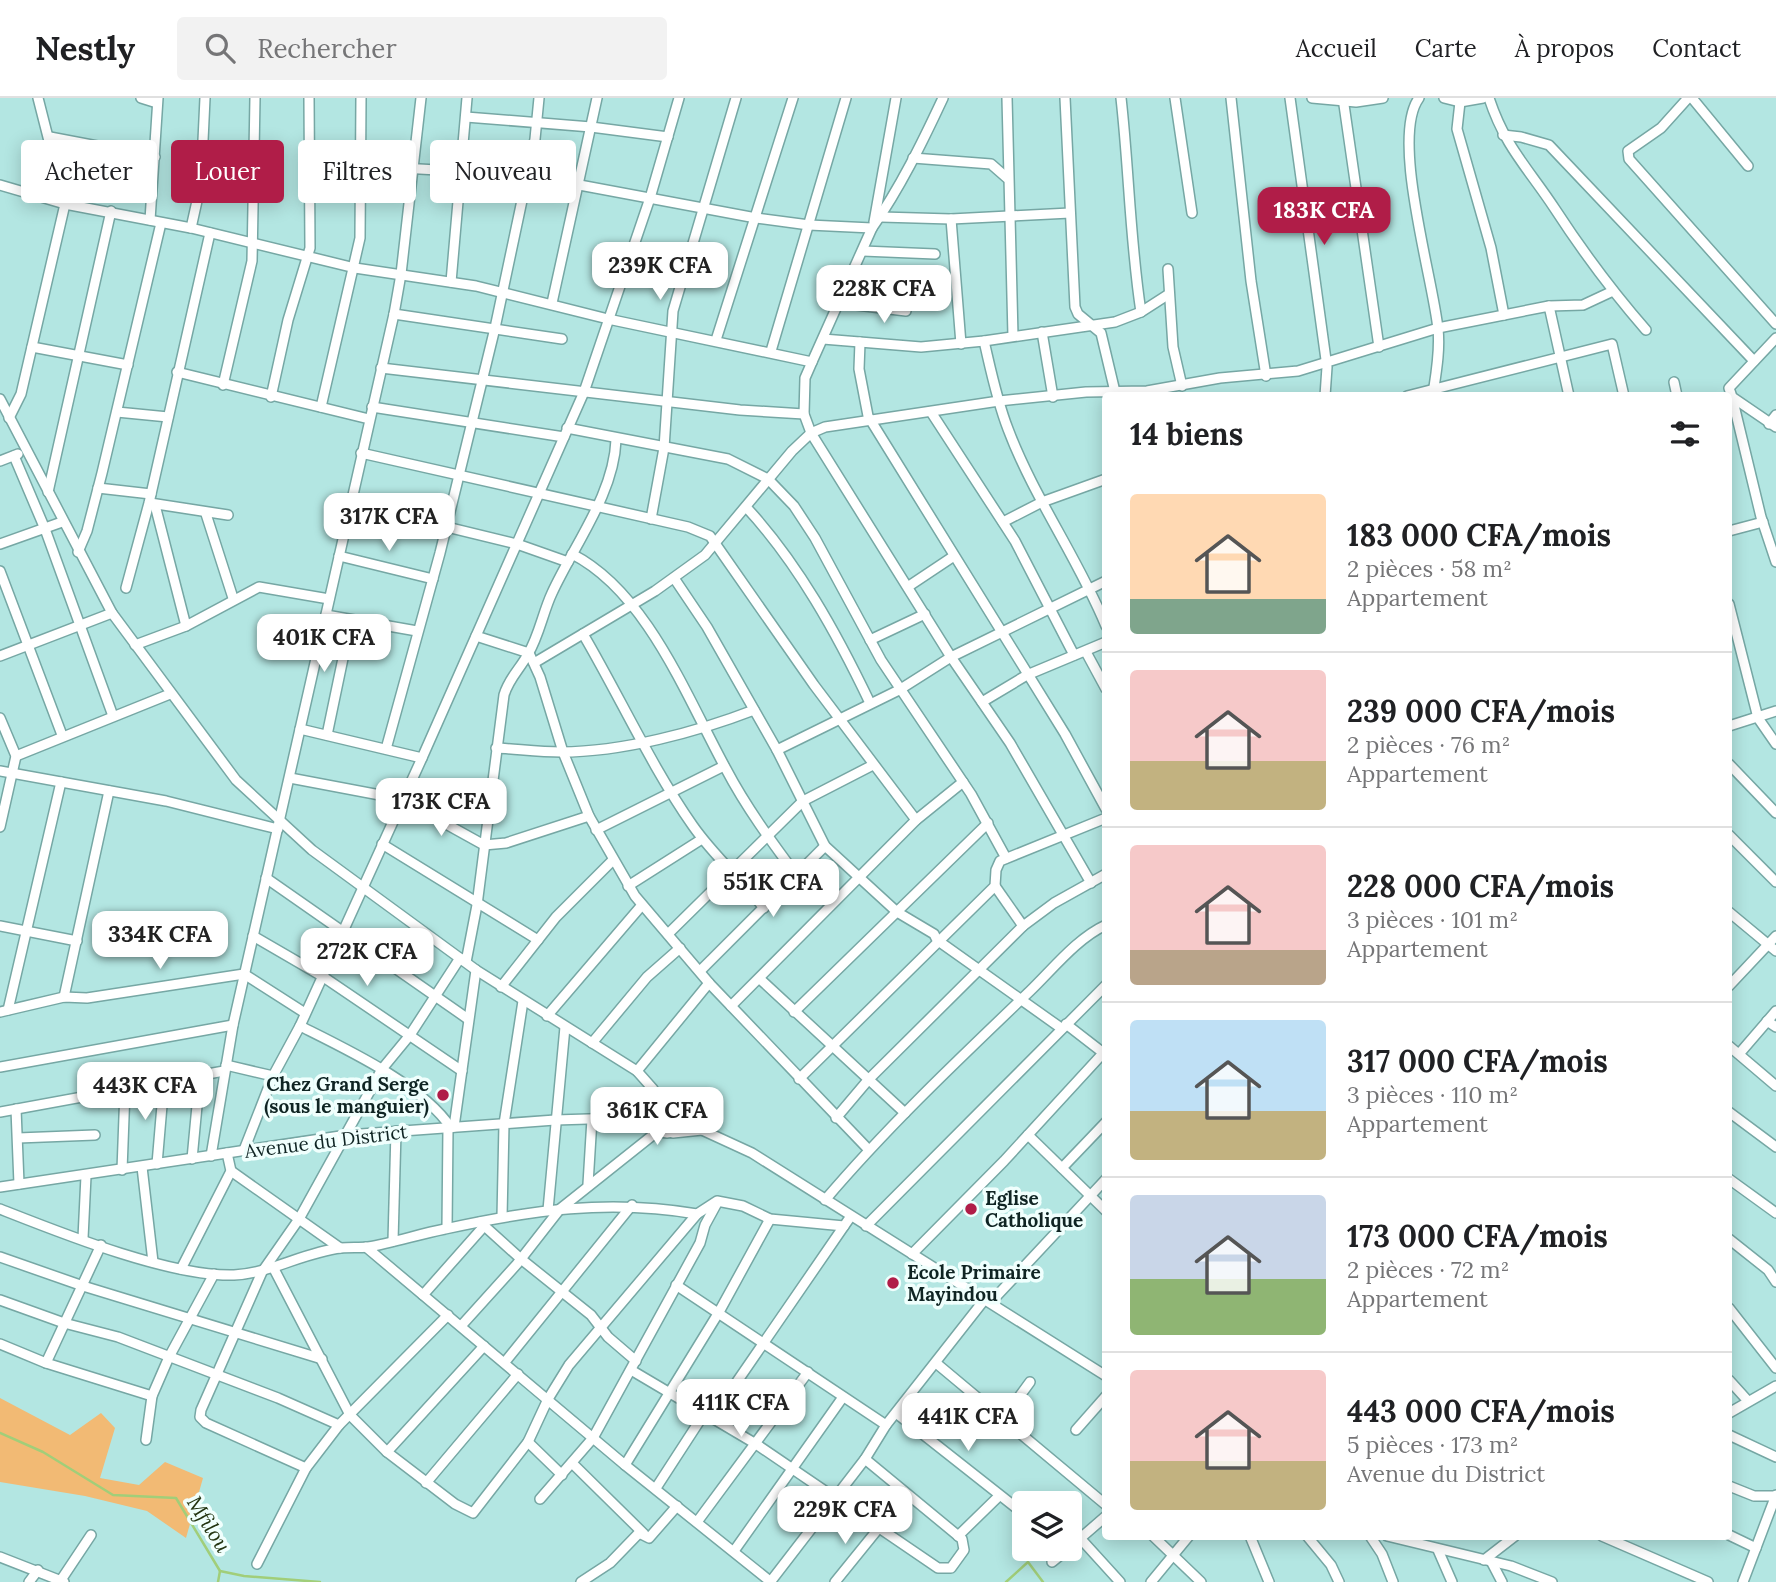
<!DOCTYPE html>
<html lang="fr">
<head>
<meta charset="utf-8">
<style>
  :root { --surface:#fff; --page:#f2f2f2; --text:#202124; --muted:#757577; --line:#e0e0e0; --accent:#b01d48 }
  body { margin:0; font-family:Lora,serif; background:var(--page); color:var(--text); height:100vh; display:flex; flex-direction:column; font-size:26px; white-space:nowrap }
  * { box-sizing:border-box; margin:0 }
  p { font-size:23px; color:var(--muted) }
  .icon { flex:none; width:38px; height:38px; fill:none; stroke:currentColor; stroke-width:2; stroke-linecap:round; stroke-linejoin:round }
  .map { position:relative; flex:1; overflow:hidden }
  .side { position:absolute; left:1102px; top:294px; width:630px; height:1148px; display:flex; flex-direction:column; background:var(--surface); border-radius:7px; box-shadow:0 4px 18px #0003 }
  .side>* { flex:none }
  .top-card { position:absolute; left:21px; top:42px; width:665px; height:63px; display:flex; gap:14px }
  .controls { position:absolute; left:1012px; top:1393px; display:grid; gap:14px }
  .controls a { display:grid; place-items:center; width:70px; height:70px; border-radius:7px; background:var(--surface); box-shadow:0 4px 18px #0003; font-size:35px }
  .price { position:absolute; translate:-50% -60px; padding:0 16px; border-radius:14px; background:#fff; color:#222; font-size:23px; line-height:46px; filter:drop-shadow(0 2px 4px #0008) }
  .price::after { content:''; position:absolute; left:50%; top:42px; width:21px; height:16px; margin-left:-10px; background:inherit; clip-path:polygon(0 0,100% 0,50% 100%) }
  .price.on { background:var(--accent); color:#fff }
  ul { padding:0; list-style:none }
  li { display:flex; align-items:center; gap:21px; height:175px; padding:0 28px }
  li+li { border-top:2px solid var(--line) }
  li span { display:grid; place-items:center; flex:none; width:196px; height:140px; border-radius:7px; color:#555 }
  li>.icon { margin-inline-start:auto }
  span .icon { width:84px; height:84px; fill:#fffc; stroke-width:1 }
  li b { font-size:30px }
  h2 { display:flex; justify-content:space-between; align-items:center; height:84px; padding:0 28px; font-size:30px }
  .chip { padding:0 24px; border-radius:7px; background:var(--surface); box-shadow:0 4px 18px #0003; font-size:24px; line-height:63px }
  .chip.on { background:var(--accent); color:#fff }
  header { display:flex; align-items:center; gap:42px; box-sizing:border-box; height:98px; padding:0 35px; background:var(--surface); border-bottom:2px solid var(--line) }
  header strong { font-size:33px }
  nav { display:flex; gap:38px; margin-inline-start:auto; font-size:24px }
  .search { width:490px; height:63px; background:var(--page); display:flex; align-items:center; gap:18px; box-sizing:border-box; padding:0 24px; border-radius:7px; color:var(--muted); font-size:26px }
  .map>svg:first-child { display:block }
</style>
</head>
<body>
<header>
<strong>Nestly</strong>
<div class="search"><svg class="icon" aria-label="search" viewBox="0 0 24 24"><circle cx="10" cy="10" r="6"/><path d="M15 15l6 6"/></svg>Rechercher</div>
<nav><a>Accueil</a><a>Carte</a><a>À propos</a><a>Contact</a></nav>
</header>
<div class="map">
<svg width="1776" height="1484" viewBox="0 0 1776 1484">
  <rect width="100%" height="100%" fill="#b3e6e2"/>
  <polygon fill="#f2ba74" points="0,1300 70,1337 101,1315 115,1330 100,1380 139,1387 165,1364 203,1380 186,1440 147,1413 85,1398 0,1384"/>
  <g fill="none" stroke-linecap="round" stroke-linejoin="round">
    <g stroke="#a1ce79" stroke-width="2.5">
      <polyline points="0,1335 43,1354 113,1397 176,1400 220,1473 244,1478 320,1484"/>
      <polyline points="218,1484 220,1473"/>
      <polyline points="1006,1484 1028,1464 1043,1484"/>
    </g>
    <defs>
      <g id="minor">
        <polyline points="141,0 157,5"/>
        <path d="M943 0C922 45 900 90 872 130L812 264 805 280 804 316 811 335 951 559 1010 645 1091 785"/>
        <polyline points="1007,0 1013,238"/>
        <polyline points="1065,0 1075,209 1078,216 1101,235 1116,298"/>
        <path d="M1121 0C1129 71 1130 143 1141 214"/>
        <polyline points="1175,0 1192,115"/>
        <polyline points="1231,0 1251,183 1266,278"/>
        <polyline points="1290,0 1327,269 1325,298"/>
        <polyline points="1312,0 1356,4 1383,0"/>
        <polyline points="1343,0 1379,249"/>
        <path d="M1419 0C1390 39 1433 180 1438 231 1440 250 1437 270 1434 289"/>
        <polyline points="1444,0 1460,4 1483,0"/>
        <path d="M1489 0C1505 49 1528 70 1555 111 1583 154 1612 193 1646 232"/>
        <polyline points="1688,0 1661,30 1628,53 1629,61 1776,226"/>
        <polyline points="1692,0 1748,68"/>
        <polyline points="1460,4 1457,31 1491,150 1504,217"/>
        <polyline points="466,19 591,29 668,39"/>
        <polyline points="1503,37 1521,39 1549,47 1754,263"/>
        <polyline points="50,39 155,59"/>
        <polyline points="913,60 991,66 1007,80"/>
        <polyline points="311,65 526,77 756,120 809,127 872,130"/>
        <polyline points="0,87 65,106 191,130 355,170 476,188 608,221 812,264"/>
        <polyline points="881,119 951,121 1070,115"/>
        <polyline points="951,121 961,246"/>
        <polyline points="150,122 158,0"/>
        <polyline points="874,124 896,0"/>
        <polyline points="191,130 201,85 205,0"/>
        <polyline points="863,153 935,156"/>
        <polyline points="1168,171 1173,249 1182,288"/>
        <polyline points="451,184 467,0"/>
        <polyline points="552,205 597,0"/>
        <polyline points="840,205 906,213"/>
        <polyline points="1549,208 1583,207 1613,193"/>
        <polyline points="394,216 562,241"/>
        <polyline points="1042,234 1053,299"/>
        <polyline points="1776,240 1729,290 1732,299 1776,329"/>
        <polyline points="823,241 921,249 984,243 1115,224 1141,214 1169,196"/>
        <polyline points="716,242 793,0"/>
        <path d="M984 243C991 273 997 303 1008 331 1034 400 1078 460 1106 528"/>
        <polyline points="860,244 859,271 868,318 1065,636 1106,711"/>
        <polyline points="32,249 128,267"/>
        <polyline points="771,253 846,0"/>
        <polyline points="381,270 740,312 804,316"/>
        <polyline points="177,274 369,321"/>
        <polyline points="1674,284 1677,298"/>
        <polyline points="223,287 252,163 255,0"/>
        <polyline points="1407,298 1612,246 1624,298"/>
        <polyline points="271,299 288,222 310,150 309,0"/>
        <polyline points="1732,299 1761,419 1776,464"/>
        <polyline points="0,301 112,515 236,682 312,752 476,872 637,973 653,991 663,1010"/>
        <polyline points="321,309 360,140 361,0"/>
        <polyline points="372,309 564,339"/>
        <polyline points="117,314 168,319"/>
        <polyline points="931,314 1015,443 1074,557"/>
        <polyline points="9,320 21,296 65,106 38,0"/>
        <polyline points="1769,326 1776,317"/>
        <polyline points="567,330 728,361 768,381 794,408 815,440 881,562 971,696 1006,760"/>
        <polyline points="361,355 688,429 710,438 814,587 916,722"/>
        <polyline points="14,358 45,431 113,618"/>
        <polyline points="0,363 18,356"/>
        <polyline points="98,390 151,396"/>
        <polyline points="48,394 111,113"/>
        <polyline points="150,405 228,417"/>
        <polyline points="352,406 517,446 568,464"/>
        <polyline points="155,407 186,528"/>
        <path d="M746 409C798 465 837 536 870 605"/>
        <polyline points="206,416 233,500"/>
        <polyline points="651,421 664,350 673,213 736,0"/>
        <polyline points="1003,424 1042,404 1106,381"/>
        <polyline points="1729,433 1763,424"/>
        <polyline points="0,446 62,424"/>
        <polyline points="78,454 87,433 102,375 161,125"/>
        <path d="M572 456C647 494 687 600 726 671 746 709 771 743 797 778"/>
        <polyline points="339,458 433,481"/>
        <polyline points="0,473 62,637"/>
        <polyline points="674,480 707,529 777,652 825,748 897,814 934,836 937,842 1061,930"/>
        <polyline points="909,488 954,458"/>
        <polyline points="126,490 149,405 210,135"/>
        <polyline points="1729,506 1758,620 1776,646"/>
        <polyline points="326,517 417,533"/>
        <path d="M583 536C620 599 651 668 693 728 714 758 741 781 764 810"/>
        <polyline points="476,538 529,555 540,579 563,654 589,718 635,798 709,885 868,1051"/>
        <polyline points="870,542 925,516"/>
        <polyline points="135,547 186,528 259,489 329,501"/>
        <polyline points="318,550 344,556"/>
        <polyline points="1086,554 1106,591"/>
        <polyline points="0,558 112,515"/>
        <polyline points="534,565 655,493 705,457 792,353 811,335 825,329 999,303 1086,294 1147,293 1220,280 1298,273 1438,230 1549,208 1569,298"/>
        <polyline points="982,604 1027,577 1106,544"/>
        <polyline points="0,620 16,658 0,729"/>
        <polyline points="1729,628 1776,613"/>
        <polyline points="300,631 422,660"/>
        <polyline points="327,637 351,522"/>
        <path d="M496 650C517 651 539 654 561 654 622 654 697 634 754 612"/>
        <polyline points="386,651 440,455 495,230 535,41 539,0"/>
        <polyline points="777,652 899,592 951,559 1106,483"/>
        <polyline points="16,658 170,596"/>
        <polyline points="1729,666 1776,715"/>
        <polyline points="0,673 166,703 278,731"/>
        <polyline points="290,680 401,701 484,747 506,745 589,718"/>
        <polyline points="596,732 724,668"/>
        <polyline points="1729,737 1776,784"/>
        <polyline points="382,746 538,842"/>
        <polyline points="266,780 468,921"/>
        <polyline points="628,788 702,741"/>
        <polyline points="995,788 1023,828"/>
        <polyline points="1729,814 1776,853"/>
        <polyline points="0,828 77,843"/>
        <polyline points="668,836 803,703 873,667"/>
        <polyline points="253,838 322,878 462,973"/>
        <path d="M466 864 477 807 504 597C509 580 520 571 528 556 539 538 543 514 552 495 574 447 614 396 616 342"/>
        <polyline points="700,873 825,748"/>
        <polyline points="760,881 905,1015"/>
        <polyline points="1729,888 1776,838"/>
        <polyline points="501,889 556,819 612,763"/>
        <polyline points="64,899 109,693"/>
        <polyline points="731,908 916,722 963,684"/>
        <polyline points="8,912 61,684"/>
        <polyline points="0,914 64,899 87,900 244,876 305,915"/>
        <polyline points="794,914 988,725"/>
        <polyline points="547,918 642,807"/>
        <polyline points="1767,923 1776,929"/>
        <polyline points="1066,926 1106,957"/>
        <path d="M300 928C346 951 423 987 451 1030"/>
        <polyline points="592,945 647,879 680,850"/>
        <polyline points="1729,948 1776,988"/>
        <polyline points="1739,956 1776,913"/>
        <polyline points="226,967 273,978"/>
        <polyline points="0,969 233,927"/>
        <polyline points="637,973 709,885"/>
        <polyline points="799,981 995,788 996,772 1000,763 1106,720"/>
        <circle cx="667" cy="1022" r="13"/>
        <polyline points="16,1011 19,1086"/>
        <polyline points="0,1014 224,973"/>
        <polyline points="1729,1014 1776,1049"/>
        <polyline points="678,1015 702,1032 752,1055 1106,1278"/>
        <polyline points="836,1020 869,981 1023,828 1054,805 1106,776"/>
        <polyline points="454,1029 476,872"/>
        <polyline points="673,1035 702,1032"/>
        <polyline points="1028,1037 1106,1113"/>
        <polyline points="18,1040 95,1037"/>
        <polyline points="244,1052 273,978 300,928 422,660 584,294 650,100 679,0"/>
        <polyline points="211,1058 233,927 394,216 401,176 421,0"/>
        <polyline points="192,1061 200,976"/>
        <polyline points="157,1066 164,984"/>
        <polyline points="142,1069 153,1164"/>
        <polyline points="1062,1070 1106,1024"/>
        <polyline points="122,1072 125,992"/>
        <polyline points="231,1073 340,1150"/>
        <polyline points="1729,1081 1776,1115"/>
        <polyline points="588,1086 592,1021"/>
        <polyline points="0,1089 347,1037 555,1022 654,1019"/>
        <path d="M825 1102C888 1028 959 961 1030 893 1052 872 1077 840 1106 827"/>
        <path d="M0 1111C61 1135 170 1179 234 1177 272 1175 304 1154 341 1150 350 1149 359 1150 368 1149 393 1145 419 1136 445 1131 531 1112 609 1101 697 1116L717 1103 743 1108 770 1121 844 1128 851 1118"/>
        <polyline points="548,1112 565,929"/>
        <polyline points="502,1119 504,1026 523,903"/>
        <polyline points="480,1124 521,1161 591,1217 608,1239 636,1263"/>
        <polyline points="866,1128 1106,887"/>
        <polyline points="447,1130 448,1030"/>
        <polyline points="83,1140 86,1078"/>
        <polyline points="1729,1141 1768,1172 1776,1184"/>
        <polyline points="393,1143 396,1033"/>
        <polyline points="366,1149 625,1367 771,1484"/>
        <polyline points="912,1156 1004,1063 1106,952"/>
        <polyline points="0,1159 83,1188 322,1261"/>
        <polyline points="181,1171 231,1073 227,1055"/>
        <polyline points="274,1171 350,1317 387,1354 455,1406 473,1415 528,1344 548,1301 569,1267 697,1116"/>
        <polyline points="676,1187 886,1327"/>
        <polyline points="423,1197 485,1127"/>
        <polyline points="0,1202 64,1225 118,1239 278,1300 339,1327"/>
        <polyline points="991,1204 1106,1081"/>
        <polyline points="1729,1210 1776,1270"/>
        <polyline points="461,1228 517,1166 560,1111 658,1033"/>
        <polyline points="0,1246 46,1265 152,1298"/>
        <polyline points="505,1264 632,1107"/>
        <polyline points="46,1265 101,1147"/>
        <polyline points="936,1265 1106,1407"/>
        <polyline points="631,1272 756,1346 938,1470 951,1470 964,1452 962,1441 865,1361"/>
        <polyline points="1729,1282 1748,1303"/>
        <polyline points="896,1315 1024,1416"/>
        <polyline points="1729,1315 1776,1288"/>
        <polyline points="712,1320 844,1128"/>
        <polyline points="1003,1321 1030,1284"/>
        <polyline points="1076,1332 1106,1298"/>
        <polyline points="1729,1337 1776,1359"/>
        <polyline points="146,1342 152,1298 169,1259 214,1176"/>
        <polyline points="528,1344 562,1377"/>
        <polyline points="387,1354 484,1248"/>
        <polyline points="573,1366 644,1436"/>
        <polyline points="625,1367 719,1214 770,1121"/>
        <polyline points="306,1370 206,1325 200,1319 201,1312 262,1174 299,1121 382,971 410,937 460,860"/>
        <polyline points="426,1385 518,1276"/>
        <polyline points="1729,1388 1754,1398 1776,1398"/>
        <polyline points="656,1390 704,1316"/>
        <polyline points="540,1401 593,1340 700,1145 705,1127 717,1105"/>
        <polyline points="697,1424 808,1274"/>
        <polyline points="1729,1437 1756,1450"/>
        <polyline points="958,1438 999,1398"/>
        <polyline points="1153,1438 1201,1484"/>
        <polyline points="1250,1438 1269,1484"/>
        <polyline points="1307,1438 1331,1467 1339,1484"/>
        <polyline points="1370,1438 1382,1456 1393,1484"/>
        <polyline points="1387,1438 1511,1468 1552,1484"/>
        <polyline points="1602,1438 1708,1484"/>
        <polyline points="1080,1440 1120,1484"/>
        <polyline points="1069,1450 1106,1418"/>
        <polyline points="1438,1452 1452,1484"/>
        <polyline points="734,1453 843,1299"/>
        <polyline points="0,1459 64,1484"/>
        <polyline points="1484,1462 1515,1438"/>
        <polyline points="1491,1463 1502,1484"/>
        <polyline points="1052,1464 1068,1451"/>
        <polyline points="257,1466 306,1370 339,1327 448,1217"/>
        <polyline points="61,1482 91,1437"/>
        <polyline points="771,1483 865,1361 886,1327 985,1201"/>
        <polyline points="29,1484 38,1472"/>
        <polyline points="581,1484 610,1465 639,1435 649,1440 677,1408"/>
        <polyline points="835,1484 878,1431"/>
        <polyline points="1151,1484 1189,1438"/>
        <polyline points="1743,1484 1776,1397"/>
      </g>
    </defs>
    <use href="#minor" stroke="#76a7a4" stroke-width="12"/>
    <use href="#minor" stroke="#fff" stroke-width="9"/>
  </g>
  <g fill="#b01d48" stroke="#f0fffd" stroke-width="2.5">
    <circle cx="443" cy="997" r="7"/>
    <circle cx="971" cy="1111" r="7"/>
    <circle cx="893" cy="1185" r="7"/>
  </g>
  <g text-anchor="middle" dominant-baseline="central" stroke-width="7" stroke-linejoin="round" paint-order="stroke">
    <g font-size="19" font-weight="bold" fill="#0f2423" stroke="#f0fffd" text-anchor="start">
      <text x="429" y="986" text-anchor="end">Chez Grand Serge<tspan x="429" dy="22">(sous le manguier)</tspan></text>
      <text x="985" y="1100">Eglise<tspan x="985" dy="22">Catholique</tspan></text>
      <text x="907" y="1174">Ecole Primaire<tspan x="907" dy="22">Mayindou</tspan></text>
    </g>
    <g font-size="19" fill="#0f2423" stroke="#f0fffd">
      <text transform="translate(326 1043) rotate(-7)">Avenue du District</text>
    </g>
    <g font-size="21" font-style="italic" fill="#233411" stroke="#f0fffd">
      <text transform="translate(209 1426) rotate(58)">Mfilou</text>
    </g>
  </g>
</svg>
<div class="controls">
<a><svg class="icon" aria-label="layers" viewBox="0 0 24 24"><path d="M12 4l9 5-9 5-9-5zM3 14l9 5 9-5"/></svg></a>
</div>
<b class="price on" style="left:1324px;top:149px">183K CFA</b>
<b class="price" style="left:660px;top:204px">239K CFA</b>
<b class="price" style="left:884px;top:227px">228K CFA</b>
<b class="price" style="left:389px;top:455px">317K CFA</b>
<b class="price" style="left:324px;top:576px">401K CFA</b>
<b class="price" style="left:441px;top:740px">173K CFA</b>
<b class="price" style="left:773px;top:821px">551K CFA</b>
<b class="price" style="left:160px;top:873px">334K CFA</b>
<b class="price" style="left:367px;top:890px">272K CFA</b>
<b class="price" style="left:145px;top:1024px">443K CFA</b>
<b class="price" style="left:657px;top:1049px">361K CFA</b>
<b class="price" style="left:741px;top:1341px">411K CFA</b>
<b class="price" style="left:968px;top:1355px">441K CFA</b>
<b class="price" style="left:845px;top:1448px">229K CFA</b>
<div class="top-card">
<a class="chip">Acheter</a>
<a class="chip on">Louer</a>
<a class="chip">Filtres</a>
<a class="chip">Nouveau</a>
</div>
<section class="side">
<h2>14 biens<svg class="icon" aria-label="filters" viewBox="0 0 24 24"><path d="M4 7h16M4 17h16"/><circle cx="9" cy="7" r="2"/><circle cx="15" cy="17" r="2"/></svg></h2>
<ul>
<li><span style="background:linear-gradient(#ffd9b3 75%,#7fa58c 0)"><svg class="icon" aria-label="home" viewBox="0 0 24 24"><path d="M3 11l9-7 9 7M6 9v11h12V9"/></svg></span><div><b>183 000 CFA/mois</b><p>2 pièces · 58 m²</p><p>Appartement</p></div></li>
<li><span style="background:linear-gradient(#f6c9c9 65%,#c2b280 0)"><svg class="icon" aria-label="home" viewBox="0 0 24 24"><path d="M3 11l9-7 9 7M6 9v11h12V9"/></svg></span><div><b>239 000 CFA/mois</b><p>2 pièces · 76 m²</p><p>Appartement</p></div></li>
<li><span style="background:linear-gradient(#f6c9c9 75%,#b9a48a 0)"><svg class="icon" aria-label="home" viewBox="0 0 24 24"><path d="M3 11l9-7 9 7M6 9v11h12V9"/></svg></span><div><b>228 000 CFA/mois</b><p>3 pièces · 101 m²</p><p>Appartement</p></div></li>
<li><span style="background:linear-gradient(#bfe0f5 65%,#c2b280 0)"><svg class="icon" aria-label="home" viewBox="0 0 24 24"><path d="M3 11l9-7 9 7M6 9v11h12V9"/></svg></span><div><b>317 000 CFA/mois</b><p>3 pièces · 110 m²</p><p>Appartement</p></div></li>
<li><span style="background:linear-gradient(#c9d6e8 60%,#8fb573 0)"><svg class="icon" aria-label="home" viewBox="0 0 24 24"><path d="M3 11l9-7 9 7M6 9v11h12V9"/></svg></span><div><b>173 000 CFA/mois</b><p>2 pièces · 72 m²</p><p>Appartement</p></div></li>
<li><span style="background:linear-gradient(#f6c9c9 65%,#c2b280 0)"><svg class="icon" aria-label="home" viewBox="0 0 24 24"><path d="M3 11l9-7 9 7M6 9v11h12V9"/></svg></span><div><b>443 000 CFA/mois</b><p>5 pièces · 173 m²</p><p>Avenue du District</p></div></li>
</ul>
</section>
</div>
</body>
</html>
